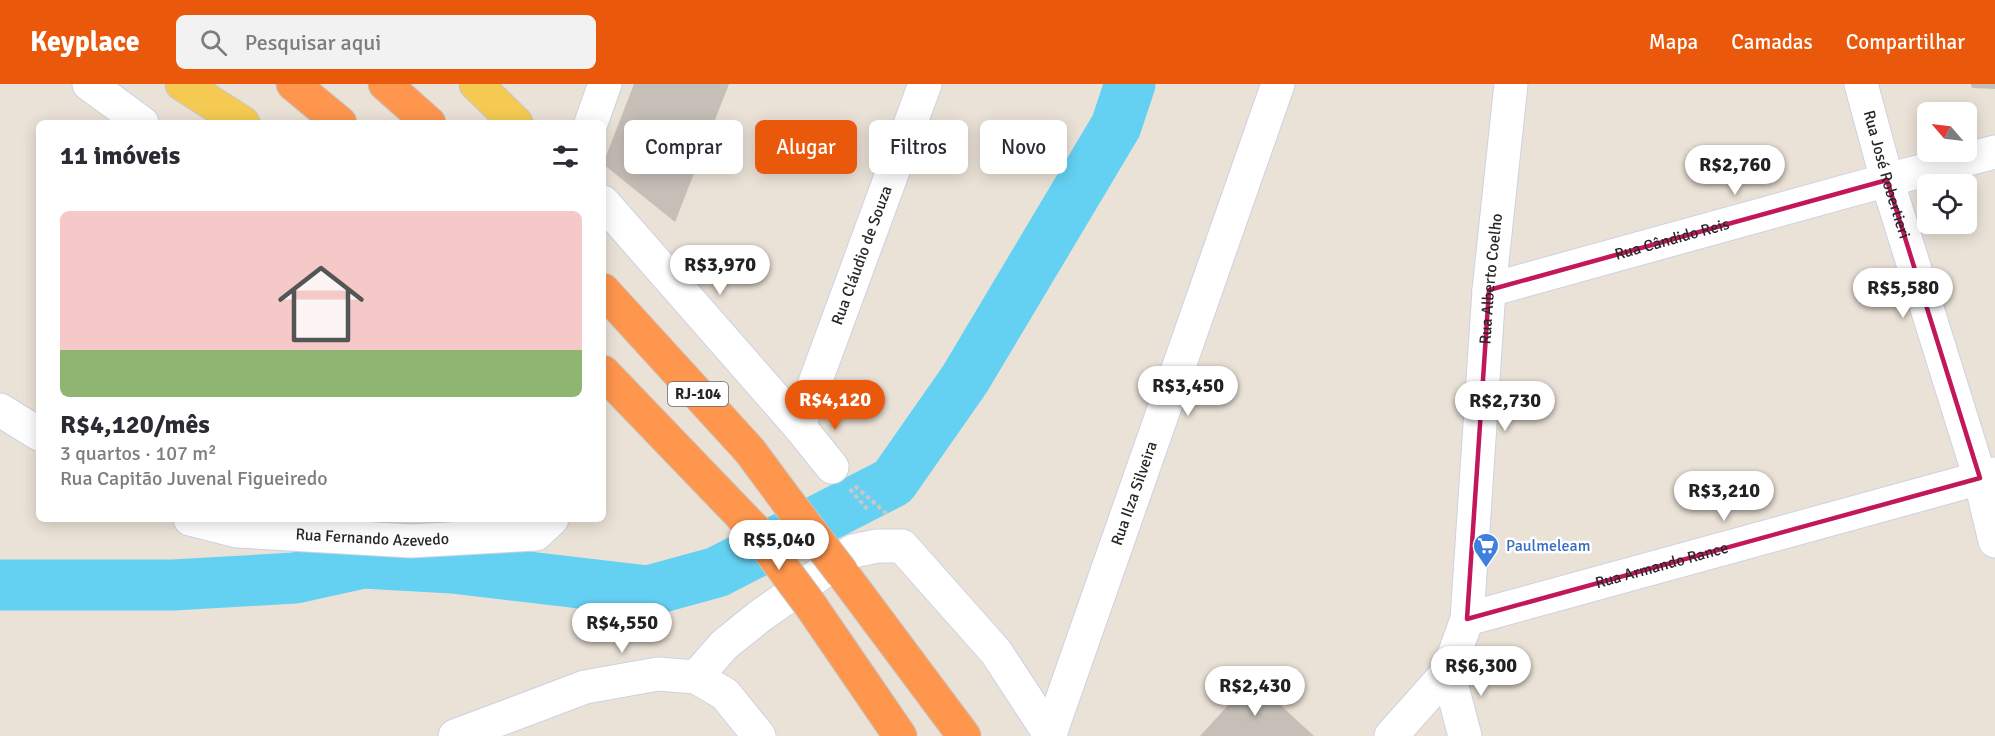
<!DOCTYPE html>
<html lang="pt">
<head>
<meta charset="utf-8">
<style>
  :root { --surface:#fff; --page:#f2f2f3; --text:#2b2b33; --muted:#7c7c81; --accent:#ea580c }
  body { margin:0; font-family:Signika,sans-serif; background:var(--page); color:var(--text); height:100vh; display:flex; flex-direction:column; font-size:22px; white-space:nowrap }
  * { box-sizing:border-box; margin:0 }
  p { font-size:20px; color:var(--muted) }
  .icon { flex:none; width:33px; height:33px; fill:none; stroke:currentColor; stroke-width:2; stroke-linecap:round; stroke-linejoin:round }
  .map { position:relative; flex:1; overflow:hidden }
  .drawer { position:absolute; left:36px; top:36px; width:570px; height:402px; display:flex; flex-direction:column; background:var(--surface); border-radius:9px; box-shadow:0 3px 15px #0003 }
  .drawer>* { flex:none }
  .top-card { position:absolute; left:624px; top:36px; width:570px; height:54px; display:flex; gap:12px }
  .needle { width:39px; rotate:298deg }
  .tools { position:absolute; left:1917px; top:18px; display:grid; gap:12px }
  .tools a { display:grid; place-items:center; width:60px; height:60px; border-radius:9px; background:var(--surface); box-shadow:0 3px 15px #0003; font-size:30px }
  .price { position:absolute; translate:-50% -51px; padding:0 14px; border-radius:21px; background:#fff; color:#222; font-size:20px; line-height:39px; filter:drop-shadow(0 2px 3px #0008) }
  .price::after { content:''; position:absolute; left:50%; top:36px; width:18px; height:14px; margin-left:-9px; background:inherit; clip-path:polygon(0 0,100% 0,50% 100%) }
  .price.on { background:var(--accent); color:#fff }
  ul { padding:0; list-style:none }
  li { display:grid; align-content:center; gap:12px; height:318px; padding:0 24px }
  li span { display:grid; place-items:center; height:186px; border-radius:9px; color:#555 }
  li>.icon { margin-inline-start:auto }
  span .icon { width:108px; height:108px; fill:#fffc; stroke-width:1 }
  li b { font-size:26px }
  h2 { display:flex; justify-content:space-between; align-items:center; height:72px; padding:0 24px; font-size:26px }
  .pill { padding:0 21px; border-radius:9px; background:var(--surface); box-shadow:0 3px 15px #0003; font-size:21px; line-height:54px }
  .pill.on { background:var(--accent); color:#fff }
  header { display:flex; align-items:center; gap:36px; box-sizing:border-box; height:84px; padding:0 30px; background:var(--accent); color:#fff }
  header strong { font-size:28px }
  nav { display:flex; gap:33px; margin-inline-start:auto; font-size:21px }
  .search { width:420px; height:54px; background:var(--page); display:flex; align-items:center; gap:15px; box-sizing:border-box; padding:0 21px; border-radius:9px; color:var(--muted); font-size:22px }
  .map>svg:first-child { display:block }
</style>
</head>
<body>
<header>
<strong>Keyplace</strong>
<div class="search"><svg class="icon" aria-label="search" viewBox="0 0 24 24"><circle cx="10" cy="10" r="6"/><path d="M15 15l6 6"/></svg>Pesquisar aqui</div>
<nav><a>Mapa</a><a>Camadas</a><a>Compartilhar</a></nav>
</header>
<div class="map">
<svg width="1995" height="652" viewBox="0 0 1995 652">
  <rect width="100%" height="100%" fill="#ebe2d7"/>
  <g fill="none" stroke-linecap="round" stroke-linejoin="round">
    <polyline stroke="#65d1f2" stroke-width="51" points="0,501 173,501 295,494 363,479 452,484 648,507 717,488 893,398 965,295 1116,42 1130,0"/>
  </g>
  <g fill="#c6bfb8">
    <polygon points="634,0 729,0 675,138 603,80"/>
    <polygon points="1971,0 1995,0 1995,5 1972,4"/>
    <polygon points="1252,595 1314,652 1200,652"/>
  </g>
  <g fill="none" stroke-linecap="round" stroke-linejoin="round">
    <defs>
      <g id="street">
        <polyline points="89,0 142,39"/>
        <path id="s1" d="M1861 0 1887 96 1980 394 1995 457"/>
        <polyline points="591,39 605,0"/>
        <polyline points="603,118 799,342 832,383"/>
        <path id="s2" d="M1489 206 1887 96 1995 68"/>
        <polyline points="0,326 39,350"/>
        <path id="s3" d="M799 342 925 0"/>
        <path id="s4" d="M190 435 237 447 411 457 536 450 552 435"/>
        <path id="s5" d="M1467 535 1995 390"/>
        <polyline points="1448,588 1465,652"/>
        <polyline points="696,593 724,561 760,532 853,467 877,462 902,462 996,568 1051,652"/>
        <path id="s6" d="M1050 650 1278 0"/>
        <polyline points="455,652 585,603 658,590 696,593 725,610 759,652"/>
      </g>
      <g id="secondary">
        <path id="s7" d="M1391 652 1448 588 1467 535 1489 206 1511 0"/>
      </g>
      <g id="primary">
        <polyline points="182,0 243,39"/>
        <polyline points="476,0 516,39"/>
      </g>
      <g id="highway">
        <polyline points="293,0 340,39"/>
        <polyline points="385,0 429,39"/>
        <polyline points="603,206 750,367 787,417"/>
        <polyline points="603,288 753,444"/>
        <polyline points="843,490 964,652"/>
        <polyline points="811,522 900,652"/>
      </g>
    </defs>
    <use href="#street" stroke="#cdd1e1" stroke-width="35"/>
    <use href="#secondary" stroke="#cdd1e1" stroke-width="35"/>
    <use href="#primary" stroke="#c7c7c7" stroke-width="35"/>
    <use href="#highway" stroke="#c7c7c7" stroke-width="35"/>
    <g stroke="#c7c7c7" stroke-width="4" stroke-dasharray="4.5 3" stroke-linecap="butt">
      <polyline points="855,402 888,431"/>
      <polyline points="850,405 867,425"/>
    </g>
    <use href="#street" stroke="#fff" stroke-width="33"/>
    <use href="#secondary" stroke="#fff" stroke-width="33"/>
    <use href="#primary" stroke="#f5ca52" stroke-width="33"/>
    <use href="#highway" stroke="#ff964e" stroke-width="33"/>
    <defs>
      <g id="highway-bridge">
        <polyline points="787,417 843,490"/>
        <polyline points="753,444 811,522"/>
      </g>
    </defs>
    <use href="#highway-bridge" stroke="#c7c7c7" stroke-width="35" stroke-linecap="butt"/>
    <use href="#highway-bridge" stroke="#ff964e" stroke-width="33"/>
  </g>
  <path fill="none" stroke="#c2185b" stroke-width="4.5" stroke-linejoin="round" d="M1887 96 1980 394 1467 535 1489 206Z"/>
  <defs>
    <symbol id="supermarket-pin" viewBox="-11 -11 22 30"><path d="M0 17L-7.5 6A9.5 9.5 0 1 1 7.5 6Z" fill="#3f7fe0" stroke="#fff"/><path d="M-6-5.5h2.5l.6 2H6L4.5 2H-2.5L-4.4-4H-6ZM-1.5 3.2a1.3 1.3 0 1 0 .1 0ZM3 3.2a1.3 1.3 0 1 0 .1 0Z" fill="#fff"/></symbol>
  </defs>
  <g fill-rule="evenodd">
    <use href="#supermarket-pin" x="1471" y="447" width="30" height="40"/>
  </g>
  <g text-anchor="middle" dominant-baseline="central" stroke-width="5" stroke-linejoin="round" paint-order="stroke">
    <rect fill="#fff" stroke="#686868" stroke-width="1.5" x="668" y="298" width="60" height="24" rx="4.5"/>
    <g font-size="15" font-weight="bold" fill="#272727">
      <text x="698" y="310">RJ-104</text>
    </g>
    <g font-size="16" fill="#272727" stroke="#fff">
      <text stroke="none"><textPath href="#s1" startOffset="94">Rua José Robertieri</textPath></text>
      <text stroke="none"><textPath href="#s2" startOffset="190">Rua Cândido Reis</textPath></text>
      <text stroke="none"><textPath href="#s3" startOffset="182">Rua Cláudio de Souza</textPath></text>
      <text stroke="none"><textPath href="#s7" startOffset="483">Rua Alberto Coelho</textPath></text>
      <text stroke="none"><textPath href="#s6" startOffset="255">Rua Ilza Silveira</textPath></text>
      <text stroke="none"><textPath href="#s4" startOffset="184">Rua Fernando Azevedo</textPath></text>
      <text stroke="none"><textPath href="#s5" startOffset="202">Rua Armando Rance</textPath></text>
    </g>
    <g font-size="16" fill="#366cbe" stroke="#fff" text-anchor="start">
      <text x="1506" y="462">Paulmeleam</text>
    </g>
  </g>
</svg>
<div class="tools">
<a><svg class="needle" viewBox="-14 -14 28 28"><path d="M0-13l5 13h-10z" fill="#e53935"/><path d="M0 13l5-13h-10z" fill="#7c7c81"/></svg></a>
<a><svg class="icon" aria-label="locate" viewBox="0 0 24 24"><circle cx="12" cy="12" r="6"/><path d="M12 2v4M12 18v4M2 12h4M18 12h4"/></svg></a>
</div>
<b class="price" style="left:1735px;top:112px">R$2,760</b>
<b class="price" style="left:720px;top:212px">R$3,970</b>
<b class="price" style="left:1903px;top:235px">R$5,580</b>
<b class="price" style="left:1188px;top:333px">R$3,450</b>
<b class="price on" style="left:835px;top:347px">R$4,120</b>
<b class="price" style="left:1505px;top:348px">R$2,730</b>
<b class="price" style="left:1724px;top:438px">R$3,210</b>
<b class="price" style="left:779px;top:487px">R$5,040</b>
<b class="price" style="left:622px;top:570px">R$4,550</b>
<b class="price" style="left:1481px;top:613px">R$6,300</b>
<b class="price" style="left:1255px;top:633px">R$2,430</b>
<div class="top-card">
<a class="pill">Comprar</a>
<a class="pill on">Alugar</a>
<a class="pill">Filtros</a>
<a class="pill">Novo</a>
</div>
<section class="drawer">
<h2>11 imóveis<svg class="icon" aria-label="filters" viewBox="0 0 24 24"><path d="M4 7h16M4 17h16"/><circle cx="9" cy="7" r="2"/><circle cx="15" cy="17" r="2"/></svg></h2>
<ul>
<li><span style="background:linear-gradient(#f6c9c9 75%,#8fb573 0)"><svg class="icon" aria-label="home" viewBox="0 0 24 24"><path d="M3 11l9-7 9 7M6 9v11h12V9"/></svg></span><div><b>R$4,120/mês</b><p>3 quartos · 107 m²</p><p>Rua Capitão Juvenal Figueiredo</p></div></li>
</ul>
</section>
</div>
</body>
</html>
